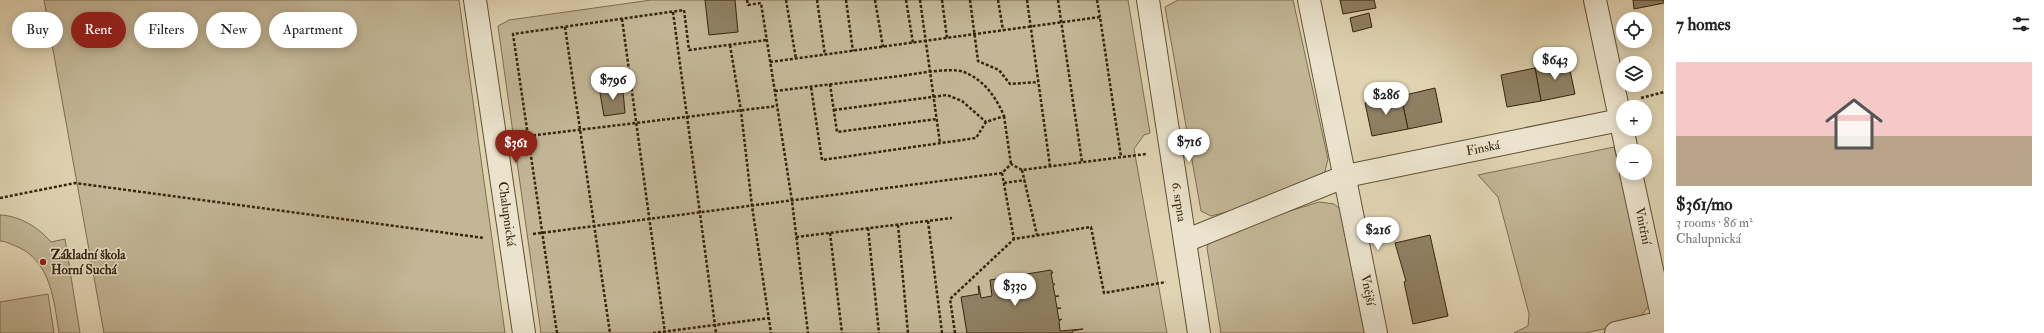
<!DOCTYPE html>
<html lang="en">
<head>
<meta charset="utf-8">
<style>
  :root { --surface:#fff; --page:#f2f2f2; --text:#222; --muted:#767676; --accent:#8f2418 }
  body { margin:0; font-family:"IM FELL Double Pica",serif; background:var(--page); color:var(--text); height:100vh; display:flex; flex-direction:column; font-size:15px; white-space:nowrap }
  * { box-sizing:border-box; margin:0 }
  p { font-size:13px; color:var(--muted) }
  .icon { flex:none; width:22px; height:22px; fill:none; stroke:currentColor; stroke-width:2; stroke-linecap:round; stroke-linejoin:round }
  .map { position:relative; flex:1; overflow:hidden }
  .sheet { display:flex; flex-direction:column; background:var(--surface); width:380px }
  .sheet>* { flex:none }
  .banner { position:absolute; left:12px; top:12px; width:380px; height:36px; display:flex; gap:8px }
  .fabs { position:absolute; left:1616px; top:12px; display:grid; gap:8px }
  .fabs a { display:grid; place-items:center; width:36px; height:36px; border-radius:50%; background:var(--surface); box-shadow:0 2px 10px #0003; font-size:20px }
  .price { position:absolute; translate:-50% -34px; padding:0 9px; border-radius:14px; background:#fff; color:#222; font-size:13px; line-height:26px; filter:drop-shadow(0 1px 2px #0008) }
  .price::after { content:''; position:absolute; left:50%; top:24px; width:12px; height:9px; margin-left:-6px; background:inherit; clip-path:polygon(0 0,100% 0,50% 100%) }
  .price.on { background:var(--accent); color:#fff }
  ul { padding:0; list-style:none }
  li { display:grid; align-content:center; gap:8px; height:212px; padding:0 12px }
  li span { display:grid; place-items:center; height:124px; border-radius:0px; color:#555 }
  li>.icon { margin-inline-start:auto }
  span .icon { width:72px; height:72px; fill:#fffc; stroke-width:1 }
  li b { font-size:17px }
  h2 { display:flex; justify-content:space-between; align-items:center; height:48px; padding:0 12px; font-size:17px }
  .tag { padding:0 14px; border-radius:18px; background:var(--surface); box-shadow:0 2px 10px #0003; font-size:14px; line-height:36px }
  .tag.on { background:var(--accent); color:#fff }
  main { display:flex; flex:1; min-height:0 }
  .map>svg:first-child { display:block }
</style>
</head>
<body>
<main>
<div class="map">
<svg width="1664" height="333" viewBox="0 0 1664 333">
  <rect width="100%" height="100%" fill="#e0d4b2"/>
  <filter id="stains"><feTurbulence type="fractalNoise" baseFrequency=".005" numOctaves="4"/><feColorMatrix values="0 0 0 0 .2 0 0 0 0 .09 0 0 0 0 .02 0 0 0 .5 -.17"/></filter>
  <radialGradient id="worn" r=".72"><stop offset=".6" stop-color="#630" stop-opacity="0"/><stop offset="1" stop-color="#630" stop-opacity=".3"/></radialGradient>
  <g fill="#c3b696" stroke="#7d6e52">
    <polygon points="44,0 459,0 505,333 104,333"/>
    <polygon points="651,0 1128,0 1150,133 1144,135 1134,149 1167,333 541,333 498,26 509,20"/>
    <polygon points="1178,0 1293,0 1328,159 1324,175 1284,197 1211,216 1201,211 1165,7"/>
    <polygon points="1614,147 1651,303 1642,315 1618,326 1585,333 1514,333 1528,326 1529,314 1498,197 1478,175"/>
    <polygon points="1319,202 1334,204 1340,209 1366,333 1221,333 1207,248 1209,241 1222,232"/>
    <path d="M0 215C20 216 38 227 51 242L65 239 80 333H59C54 301 51 262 18 247 12 245 6 241 0 241Z"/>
    <polygon points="48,294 54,333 0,333 0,302"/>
  </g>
  <g fill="#8f8063" stroke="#37250d">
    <polygon points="705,0 735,0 738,32 709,35"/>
    <polygon points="1340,0 1374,0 1376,8 1343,14"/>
    <polygon points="1633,0 1664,0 1664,3 1634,9"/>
    <polygon points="1369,13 1372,27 1353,32 1350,18"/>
    <polygon points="1568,61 1575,94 1541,101 1535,68"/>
    <polygon points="1535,68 1541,101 1507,107 1501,75"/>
    <polygon points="615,86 623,91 625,113 604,116 600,93 605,88"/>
    <polygon points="1435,88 1442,122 1408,129 1401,96"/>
    <polygon points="1401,96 1408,129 1372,136 1365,103"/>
    <polygon points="1430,235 1448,316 1413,324 1404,282 1406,281 1395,243"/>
    <polygon points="1051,270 1053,273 1051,273 1053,284 1055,284 1053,286 1055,296 1059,296 1055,297 1057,308 1061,308 1057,309 1059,320 1062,319 1059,321 1060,331 1083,329 1072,331 1073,333 967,333 961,297 979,294 978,286 979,286 981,298 992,296 990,280"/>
  </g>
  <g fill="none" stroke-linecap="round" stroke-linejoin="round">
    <defs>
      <g id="minor">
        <polyline points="475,0 524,333"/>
        <polyline points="1148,0 1199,333"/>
        <polyline points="1309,0 1376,333"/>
        <polyline points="1595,0 1627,151"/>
        <polyline points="1631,173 1664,325"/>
        <polyline points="1185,241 1346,176 1620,120"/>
        <polyline points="1616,333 1663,322"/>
      </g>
    </defs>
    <use href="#minor" stroke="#615136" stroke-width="24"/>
    <g stroke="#37250d" stroke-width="2.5" stroke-dasharray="3 2" stroke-linecap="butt">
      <polyline points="747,0 748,5 761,3 792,201 808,333"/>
      <polyline points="786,0 796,59"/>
      <polyline points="817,0 825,55"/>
      <polyline points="846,0 853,51"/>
      <polyline points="875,0 883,47"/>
      <polyline points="906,0 913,43"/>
      <polyline points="920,0 940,143"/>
      <polyline points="942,0 947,38"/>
      <polyline points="970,0 978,61 999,70 1010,84 1038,82"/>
      <polyline points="998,0 1003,30"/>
      <polyline points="1027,0 1050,166"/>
      <polyline points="1058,0 1082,162"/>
      <polyline points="1097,0 1100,17"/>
      <polyline points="673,12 716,333"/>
      <polyline points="622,19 665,333"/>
      <polyline points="565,27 610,333"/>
      <polyline points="730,45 741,111 752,206 771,333"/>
      <polyline points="770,62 1100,17 1121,157"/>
      <polyline points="830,84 837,132 937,119"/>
      <path d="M775 91C816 86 858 81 900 76 915 74 950 67 964 72 984 80 996 97 1004 116L986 122 976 138 822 160 811 87"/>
      <polyline points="1641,98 1664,92"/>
      <polyline points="834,110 947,95 962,101 986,122"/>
      <polyline points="1004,116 1011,164"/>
      <polyline points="528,136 777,106"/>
      <polyline points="1022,170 1037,235"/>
      <polyline points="1002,173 1014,239 1091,227 1104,293 1166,282"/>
      <polyline points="1004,183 1025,180"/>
      <polyline points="0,198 75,183 484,238"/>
      <polyline points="928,221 942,333"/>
      <polyline points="898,225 908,333"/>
      <polyline points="868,228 879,333"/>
      <polyline points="830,233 842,333"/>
      <polyline points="533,234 1002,173 1011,164 1022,170 1146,154"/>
      <polyline points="796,237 952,218"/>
      <polyline points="557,333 513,34 684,10 689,50 767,40"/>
      <polyline points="653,333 769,318"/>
      <polyline points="955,333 950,299 1014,239"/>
    </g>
    <use href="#minor" stroke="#ebe3cd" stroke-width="22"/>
  </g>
  <circle fill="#8f2418" stroke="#ebe3cd" stroke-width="1.5" cx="43" cy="262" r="4"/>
  <g text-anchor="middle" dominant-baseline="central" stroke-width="3" stroke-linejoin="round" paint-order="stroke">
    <g font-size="13" fill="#37250d" stroke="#ebe3cd">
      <text transform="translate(1483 148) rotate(-11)">Finská</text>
      <text transform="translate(1179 202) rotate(81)">6. srpna</text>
      <text transform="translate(507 214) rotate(82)">Chalupnická</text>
      <text transform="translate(1643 226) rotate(78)">Vnitřní</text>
      <text transform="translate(1368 290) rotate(79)">Vnější</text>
    </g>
    <g font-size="13" font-weight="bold" fill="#37250d" stroke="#ebe3cd" text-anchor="start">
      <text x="51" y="255">Základní škola<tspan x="51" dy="15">Horní Suchá</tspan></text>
    </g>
  </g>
  <rect width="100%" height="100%" filter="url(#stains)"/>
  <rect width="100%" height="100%" fill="url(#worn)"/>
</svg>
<div class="fabs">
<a><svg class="icon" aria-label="locate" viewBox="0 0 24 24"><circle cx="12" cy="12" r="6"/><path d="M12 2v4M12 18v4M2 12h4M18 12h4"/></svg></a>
<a><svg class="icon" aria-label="layers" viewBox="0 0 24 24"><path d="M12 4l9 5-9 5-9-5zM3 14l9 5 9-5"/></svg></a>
<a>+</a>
<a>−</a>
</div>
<b class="price" style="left:1555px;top:81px">$643</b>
<b class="price" style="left:613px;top:101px">$796</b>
<b class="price" style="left:1386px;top:116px">$286</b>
<b class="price" style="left:1189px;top:163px">$716</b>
<b class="price on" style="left:516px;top:164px">$361</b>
<b class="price" style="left:1378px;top:251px">$216</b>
<b class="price" style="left:1015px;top:307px">$330</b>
<div class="banner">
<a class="tag">Buy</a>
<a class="tag on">Rent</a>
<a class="tag">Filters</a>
<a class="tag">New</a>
<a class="tag">Apartment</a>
</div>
</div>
<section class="sheet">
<h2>7 homes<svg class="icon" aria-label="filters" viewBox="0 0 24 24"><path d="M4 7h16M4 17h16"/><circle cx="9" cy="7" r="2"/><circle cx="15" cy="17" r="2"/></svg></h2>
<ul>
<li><span style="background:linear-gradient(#f6c9c9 60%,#b9a48a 0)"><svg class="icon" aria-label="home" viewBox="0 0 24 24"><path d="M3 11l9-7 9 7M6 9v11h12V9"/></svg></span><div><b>$361/mo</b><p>3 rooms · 86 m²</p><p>Chalupnická</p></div></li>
</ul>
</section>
</main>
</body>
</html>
